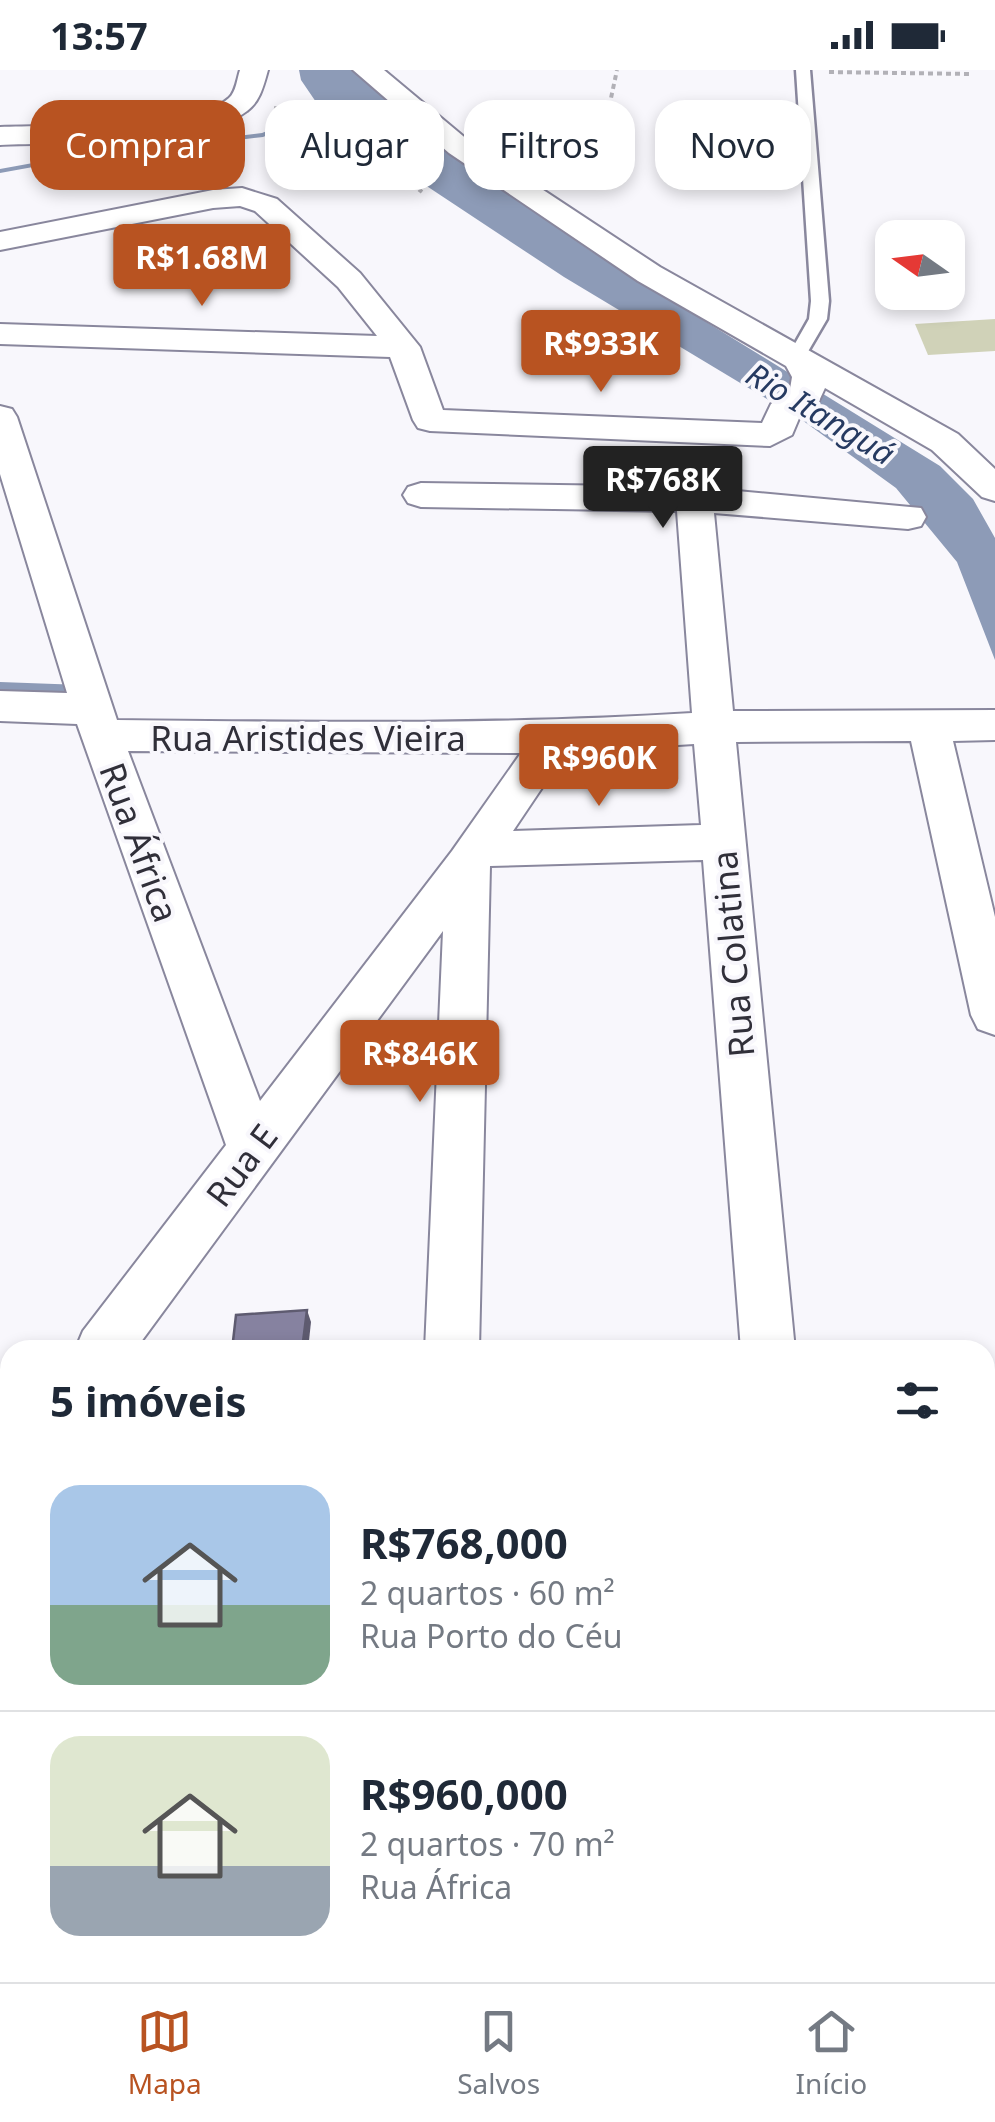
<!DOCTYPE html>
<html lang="pt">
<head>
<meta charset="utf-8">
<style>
  :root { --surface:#fff; --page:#f6f6f7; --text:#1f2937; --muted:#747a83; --line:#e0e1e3; --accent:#b85321 }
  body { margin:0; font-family:"Noto Sans",sans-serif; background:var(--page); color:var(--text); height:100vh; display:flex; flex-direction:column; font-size:38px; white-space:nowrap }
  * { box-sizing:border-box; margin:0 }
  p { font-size:32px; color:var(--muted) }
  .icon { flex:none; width:55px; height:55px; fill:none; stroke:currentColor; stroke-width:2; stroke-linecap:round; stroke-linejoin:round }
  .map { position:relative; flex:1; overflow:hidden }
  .side { position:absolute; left:0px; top:1270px; width:995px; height:642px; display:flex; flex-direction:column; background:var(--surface); border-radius:30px 30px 0 0; box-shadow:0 5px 15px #0003 }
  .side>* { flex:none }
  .banner { position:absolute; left:30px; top:30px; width:935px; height:90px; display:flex; gap:20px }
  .needle { width:65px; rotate:284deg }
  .fabs { position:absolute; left:875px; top:150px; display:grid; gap:20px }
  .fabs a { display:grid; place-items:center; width:90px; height:90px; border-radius:20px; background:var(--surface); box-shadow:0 5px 15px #0003; font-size:50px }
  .price { position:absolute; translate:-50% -85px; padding:0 22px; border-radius:10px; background:var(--accent); color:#fff; font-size:32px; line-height:65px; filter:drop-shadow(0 2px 5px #0008) }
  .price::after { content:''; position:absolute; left:50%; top:60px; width:30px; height:22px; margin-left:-15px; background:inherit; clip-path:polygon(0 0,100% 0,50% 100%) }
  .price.on { background:#222; color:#fff }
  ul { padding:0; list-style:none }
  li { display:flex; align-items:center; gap:30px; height:250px; padding:0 50px }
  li+li { border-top:2px solid var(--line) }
  li span { display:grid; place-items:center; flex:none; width:280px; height:200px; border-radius:30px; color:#555 }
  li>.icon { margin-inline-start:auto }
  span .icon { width:120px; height:120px; fill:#fffc; stroke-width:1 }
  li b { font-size:42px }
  h2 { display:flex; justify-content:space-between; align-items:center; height:120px; padding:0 50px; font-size:42px }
  .tag { padding:0 35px; border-radius:30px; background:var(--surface); box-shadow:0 5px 15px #0003; font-size:35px; line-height:90px }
  .tag.on { background:var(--accent); color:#fff }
  .status { display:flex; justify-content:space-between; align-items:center; height:70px; padding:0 50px; background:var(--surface); direction:ltr }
  .status svg { height:28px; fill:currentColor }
  .menu { display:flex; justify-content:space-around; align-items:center; height:140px; border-top:2px solid var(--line); background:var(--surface); font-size:28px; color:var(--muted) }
  .menu a { display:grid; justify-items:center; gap:5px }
  .menu .on { color:var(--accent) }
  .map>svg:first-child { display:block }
</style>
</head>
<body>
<div class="status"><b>13:57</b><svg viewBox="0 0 49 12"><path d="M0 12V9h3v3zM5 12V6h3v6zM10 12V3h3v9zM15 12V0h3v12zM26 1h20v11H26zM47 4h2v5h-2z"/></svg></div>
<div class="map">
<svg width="995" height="1912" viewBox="0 0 995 1912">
  <rect width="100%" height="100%" fill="#f8f7fc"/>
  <polygon fill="#d0d2b8" points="995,249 995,281 928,285 915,254"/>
  <polygon fill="#8d9bb7" points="299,0 357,0 427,68 591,181 940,396 973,429 995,468 995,590 957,492 896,418 802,350 564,207 410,105 316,32 301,10"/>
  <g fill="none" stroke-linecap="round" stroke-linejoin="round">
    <g fill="#8d9bb7" fill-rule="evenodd">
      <polygon points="309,44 316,46 263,67 66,91 0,103 0,99 66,87 262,63"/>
      <polygon points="0,612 82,615 87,619 82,623 0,620"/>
    </g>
    <defs>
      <polygon id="lane" points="796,0 810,0 829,231 827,249 803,290 797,291 788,286 809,249 811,231"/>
      <g id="street">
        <path d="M240 0H268C264 14 260 32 247 41 201 77 59 72 0 75V57C47 55 196 59 229 28 236 22 237 9 240 0Z"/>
        <polygon points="353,0 384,0 469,71 660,197 958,364 995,399 995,431 982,427 932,380 825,318 819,331 800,346 792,365 770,376 430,361 418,358 413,350 390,287 0,274 0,254 377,266 338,217 255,141 240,136 213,138 0,180 0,162 213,120 242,118 277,129 360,203 420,277 443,340 762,353 771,334 790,319 792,307 786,296 638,211 449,83"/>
        <path d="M0 336 12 339 17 347 117 650C309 652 500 655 692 643L677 441 421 437 408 433 403 425 408 417 421 413 694 417 921 438 926 447 921 456 908 459 714 443 733 641 995 640V670L953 671 995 847V965L978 959 971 945 911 671 736 672 795 1280H741L703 790 490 796 479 1280H425L443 861 135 1280H75L83 1261 226 1075 77 654 0 651V621L67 623 0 404ZM694 674 701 755 513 761 566 682ZM128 681 521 683 452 781 260 1031Z"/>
        <rect x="985" y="1309" width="10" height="56"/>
        <polygon points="10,1369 10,1434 0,1438 0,1373"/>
        <polygon points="10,1868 10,1902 43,1902 42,1912 0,1912 0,1873"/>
        <polygon points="397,1902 465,1902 464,1912 396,1912"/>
        <polygon points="789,1902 857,1902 858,1912 790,1912"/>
      </g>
    </defs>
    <use href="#lane" stroke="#89879d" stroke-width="5"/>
    <use href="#street" stroke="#89879d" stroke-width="4"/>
    <g stroke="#b2b1b7" stroke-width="4" stroke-dasharray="5 4" stroke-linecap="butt">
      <polyline points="829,2 972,4"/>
      <polyline points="274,38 328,47 422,122"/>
      <polyline points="596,98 617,0"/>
    </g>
    <use href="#lane" fill="#fff" fill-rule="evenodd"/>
    <use href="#street" fill="#fff" fill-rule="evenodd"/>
  </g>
  <polygon fill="#5e5b70" points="307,1240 311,1252 308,1280 302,1280"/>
  <polygon fill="#8682a0" stroke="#5e5b70" stroke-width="2.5" points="307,1240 302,1280 232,1280 236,1245"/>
  <g text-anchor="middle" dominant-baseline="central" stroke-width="8" stroke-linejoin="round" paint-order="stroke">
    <g font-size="32" font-style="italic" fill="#263a61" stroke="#f8f7fc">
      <text transform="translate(821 343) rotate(31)">Rio Itanguá</text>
    </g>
    <g font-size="35" fill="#302f39" stroke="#f8f7fc">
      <text x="308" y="667">Rua Aristides Vieira</text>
      <text transform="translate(140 772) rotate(70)">Rua África</text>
      <text transform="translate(732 884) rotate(-95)">Rua Colatina</text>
      <text transform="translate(241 1095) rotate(-53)">Rua E</text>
    </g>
  </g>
</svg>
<div class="fabs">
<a><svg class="needle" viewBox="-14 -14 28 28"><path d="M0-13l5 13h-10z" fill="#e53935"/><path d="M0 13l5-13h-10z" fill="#747a83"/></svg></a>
</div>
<b class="price" style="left:202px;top:239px">R$1.68M</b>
<b class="price" style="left:601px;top:325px">R$933K</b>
<b class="price on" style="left:663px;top:461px">R$768K</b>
<b class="price" style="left:599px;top:739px">R$960K</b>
<b class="price" style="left:420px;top:1035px">R$846K</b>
<div class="banner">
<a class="tag on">Comprar</a>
<a class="tag">Alugar</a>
<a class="tag">Filtros</a>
<a class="tag">Novo</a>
</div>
<section class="side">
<h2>5 imóveis<svg class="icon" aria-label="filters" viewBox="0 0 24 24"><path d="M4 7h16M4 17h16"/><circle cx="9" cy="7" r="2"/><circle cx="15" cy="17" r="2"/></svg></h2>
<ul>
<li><span style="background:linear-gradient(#a9c7e8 60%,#7fa58c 0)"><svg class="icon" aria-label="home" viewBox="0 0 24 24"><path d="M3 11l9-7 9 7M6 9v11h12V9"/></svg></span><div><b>R$768,000</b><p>2 quartos · 60 m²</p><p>Rua Porto do Céu</p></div></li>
<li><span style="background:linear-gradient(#dfe7d0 65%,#9aa5b1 0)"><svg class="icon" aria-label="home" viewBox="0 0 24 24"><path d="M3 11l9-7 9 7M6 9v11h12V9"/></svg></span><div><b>R$960,000</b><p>2 quartos · 70 m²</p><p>Rua África</p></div></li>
</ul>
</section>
</div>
<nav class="menu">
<a class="on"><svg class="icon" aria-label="map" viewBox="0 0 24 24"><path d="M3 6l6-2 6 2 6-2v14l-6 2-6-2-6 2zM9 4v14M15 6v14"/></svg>Mapa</a>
<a><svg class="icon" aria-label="saved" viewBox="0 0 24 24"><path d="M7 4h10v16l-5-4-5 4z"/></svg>Salvos</a>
<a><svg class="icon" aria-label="home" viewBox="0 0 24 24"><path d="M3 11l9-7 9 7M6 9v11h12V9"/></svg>Início</a>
</nav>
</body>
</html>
